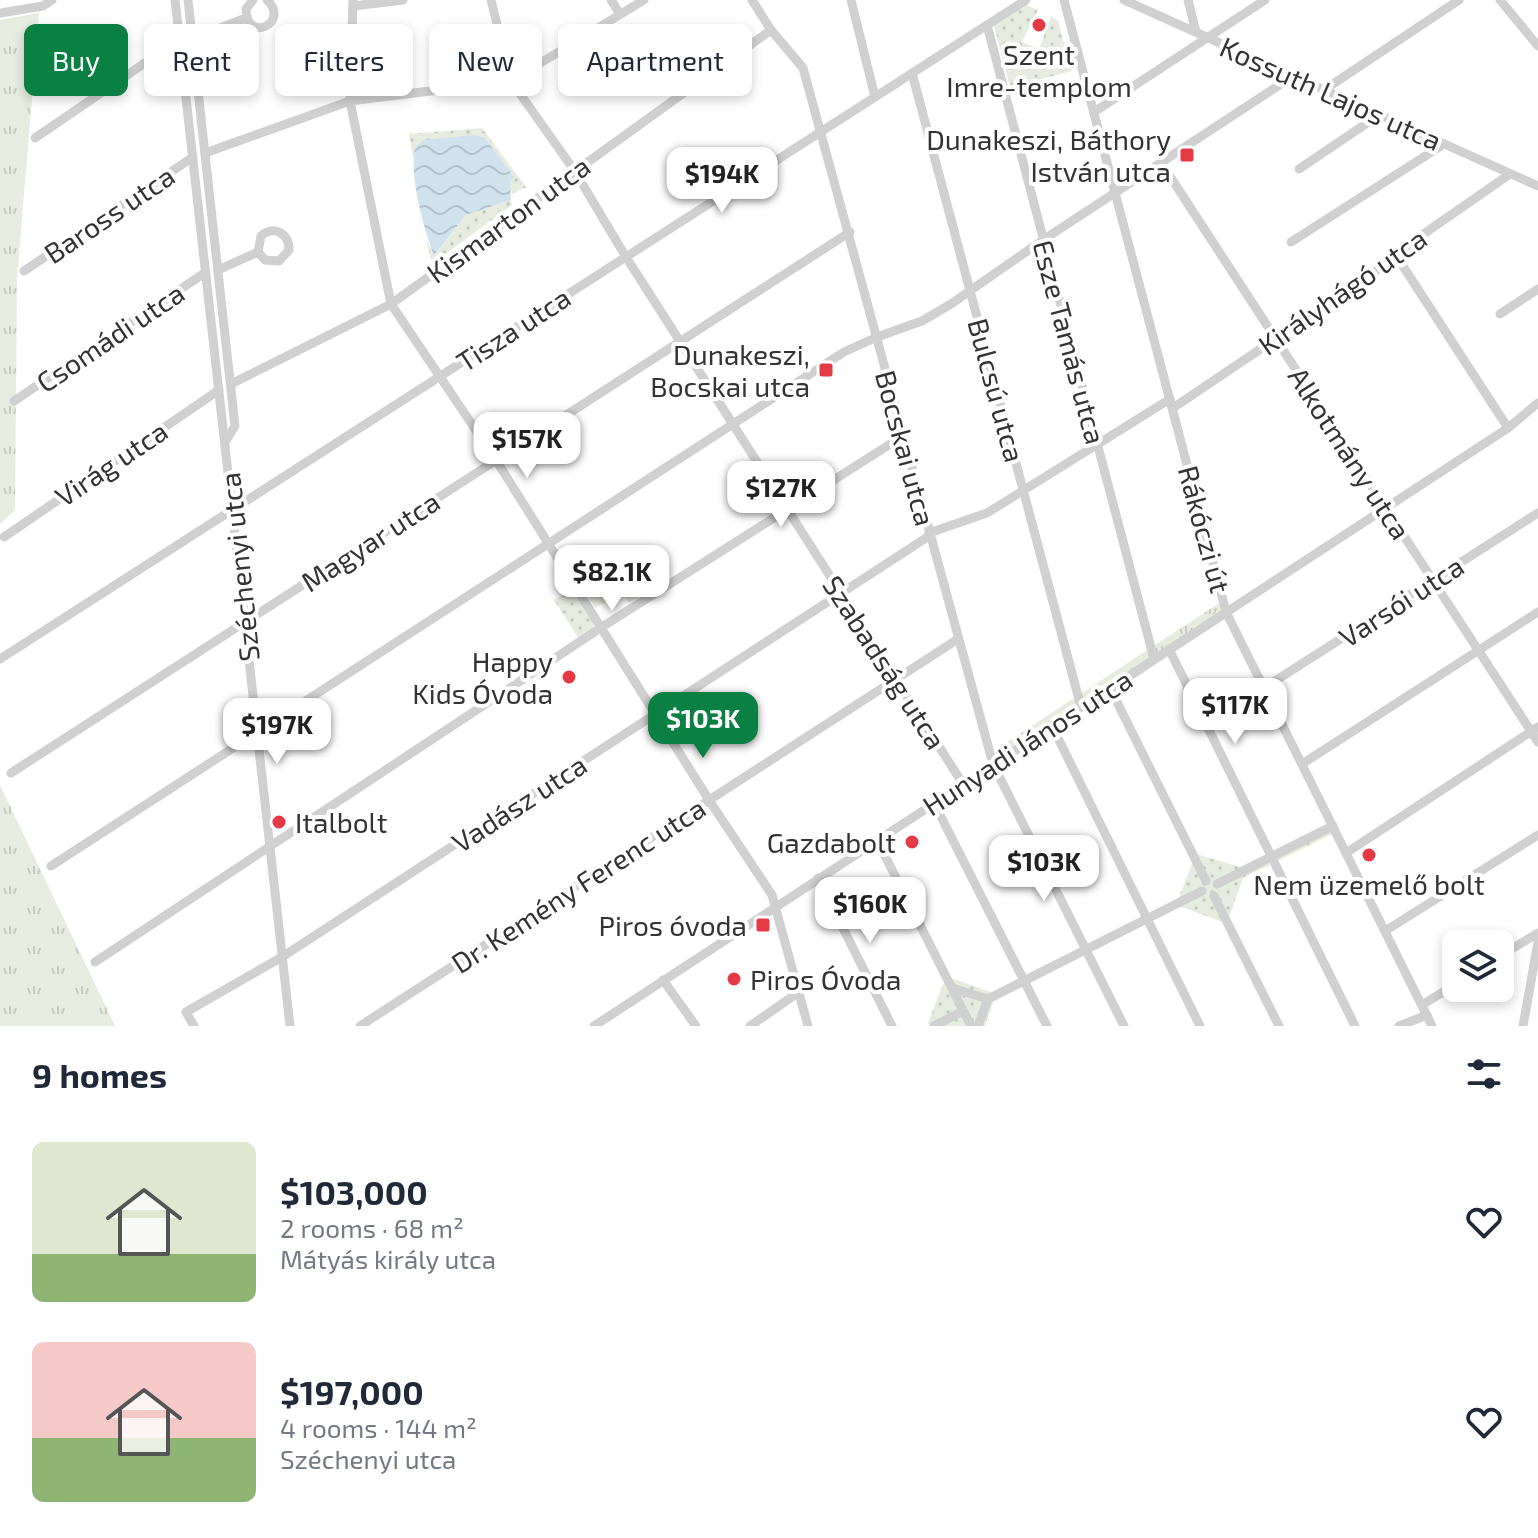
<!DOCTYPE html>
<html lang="en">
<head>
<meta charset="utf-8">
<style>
  :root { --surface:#fff; --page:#f2f2f3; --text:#1f2937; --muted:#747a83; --accent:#0b8043 }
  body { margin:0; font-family:"Exo 2",sans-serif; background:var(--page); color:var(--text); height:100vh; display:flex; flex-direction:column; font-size:30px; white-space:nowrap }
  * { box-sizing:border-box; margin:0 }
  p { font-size:26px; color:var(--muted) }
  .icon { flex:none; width:44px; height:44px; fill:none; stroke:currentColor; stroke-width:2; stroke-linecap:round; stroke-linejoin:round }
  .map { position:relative; height:1026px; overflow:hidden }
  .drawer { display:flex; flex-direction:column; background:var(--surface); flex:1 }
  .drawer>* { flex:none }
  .top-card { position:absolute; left:24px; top:24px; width:800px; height:72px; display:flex; gap:16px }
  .fabs { position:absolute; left:1442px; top:930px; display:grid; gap:16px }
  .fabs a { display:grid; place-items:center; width:72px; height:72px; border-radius:12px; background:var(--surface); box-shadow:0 4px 12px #0003; font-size:40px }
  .price { position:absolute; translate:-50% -68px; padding:0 18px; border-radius:16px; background:#fff; color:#222; font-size:26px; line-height:52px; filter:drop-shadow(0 2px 4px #0008) }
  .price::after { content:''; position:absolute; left:50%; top:48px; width:24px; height:18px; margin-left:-12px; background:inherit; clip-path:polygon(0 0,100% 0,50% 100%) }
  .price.active { background:var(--accent); color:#fff }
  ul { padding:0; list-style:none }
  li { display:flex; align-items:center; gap:24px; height:200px; padding:0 32px }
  li span { display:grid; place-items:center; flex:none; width:224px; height:160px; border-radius:12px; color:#555 }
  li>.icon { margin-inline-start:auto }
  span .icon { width:96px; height:96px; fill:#fffc; stroke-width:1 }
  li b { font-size:34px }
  h2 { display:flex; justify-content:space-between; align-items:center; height:96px; padding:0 32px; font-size:34px }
  .tag { padding:0 28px; border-radius:12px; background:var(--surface); box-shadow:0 4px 12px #0003; font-size:28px; line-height:72px }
  .tag.active { background:var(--accent); color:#fff }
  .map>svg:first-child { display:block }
</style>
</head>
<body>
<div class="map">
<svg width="1538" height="1026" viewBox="0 0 1538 1026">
  <defs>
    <pattern id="grass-tufts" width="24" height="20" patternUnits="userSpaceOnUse" patternTransform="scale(2)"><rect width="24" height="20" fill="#e6ecdf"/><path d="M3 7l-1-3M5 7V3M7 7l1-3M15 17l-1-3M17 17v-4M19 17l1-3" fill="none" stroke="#c6cbc0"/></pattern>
    <pattern id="park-dots" width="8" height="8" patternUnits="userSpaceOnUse" patternTransform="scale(2)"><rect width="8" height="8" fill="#e6ecdf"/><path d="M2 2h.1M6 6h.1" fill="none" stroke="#c6cbc0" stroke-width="1.8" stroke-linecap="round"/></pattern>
    <pattern id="water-waves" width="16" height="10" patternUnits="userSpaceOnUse" patternTransform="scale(2)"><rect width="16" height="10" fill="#cfe2ee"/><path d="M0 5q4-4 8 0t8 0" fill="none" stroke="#b2c2cd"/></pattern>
  </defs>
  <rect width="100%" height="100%" fill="#fff"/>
  <g fill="url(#grass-tufts)">
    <polygon points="39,13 17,278 15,510 0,524 0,20"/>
    <polygon points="1219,603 1225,619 1001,766 995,750"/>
    <polygon points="0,785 115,1026 0,1026"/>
  </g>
  <g fill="url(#park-dots)">
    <polygon points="1026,5 1038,10 1022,42 1039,49 1051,16 1058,21 1072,71 1010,87 994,26"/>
    <polygon points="482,128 527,188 523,188 513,194 509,188 510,181 415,147 413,157 409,134"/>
    <polygon points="511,200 512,205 436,261 431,260 426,240 435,254 466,215"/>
    <polygon points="603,570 614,586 635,573 647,592 629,603 622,593 595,608 581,583"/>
    <polygon points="572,588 594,622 593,629 579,639 554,600"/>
    <polygon points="1326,824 1332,834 1243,878 1228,920 1225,923 1179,906 1177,902 1196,854 1240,867"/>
    <polygon points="954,979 991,992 993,1003 985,1026 930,1026 928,1023 943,984"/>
  </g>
  <path fill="url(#water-waves)" d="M475 135 485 138 514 177 510 181 511 200 466 215 434 255C423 227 409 175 415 147L424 140Z"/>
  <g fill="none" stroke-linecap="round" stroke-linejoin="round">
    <g stroke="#d0d0d0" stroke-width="9">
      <polyline points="175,0 290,1026"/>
      <polyline points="188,0 235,426 225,442"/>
      <path d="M253 0 246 9C246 44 291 23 267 0"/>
      <polyline points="353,0 350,101 391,304 496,460 709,800 772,895 808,1026"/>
      <polyline points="491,0 511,81 574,170 626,257 963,784"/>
      <polyline points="611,0 620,14"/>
      <polyline points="752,0 771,30 803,68 993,764 1124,1026"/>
      <polyline points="851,0 875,97"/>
      <polyline points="1064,0 1226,612 1432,1026"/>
      <polyline points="1124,0 1538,186"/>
      <polyline points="1188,0 1196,32"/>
      <polyline points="1500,0 1538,46"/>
      <polyline points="353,6 403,0"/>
      <polyline points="0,13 43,6 52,0"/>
      <polyline points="987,25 1154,659"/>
      <polyline points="192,39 246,18"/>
      <polyline points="912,73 1081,707"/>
      <polyline points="1324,90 1459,0"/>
      <polyline points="1094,112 1265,0"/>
      <polyline points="35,138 180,39"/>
      <polyline points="205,153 350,101 511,81 644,0"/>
      <polyline points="1162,164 1538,742"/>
      <polyline points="1299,169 1379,115"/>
      <polyline points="1291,242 1444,144"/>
      <polyline points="1397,257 1508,428"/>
      <path d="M218 270 258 252 265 260 279 261 289 250C289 233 274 225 261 236L258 252"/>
      <polyline points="24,271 193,157"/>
      <polyline points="1500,314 1538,289"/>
      <polyline points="231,384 391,304 771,30"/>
      <polyline points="14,401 206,272"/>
      <polyline points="1173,408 1397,257 1399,251 1510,174"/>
      <polyline points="929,533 987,513 1170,399"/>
      <polyline points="4,537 219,390"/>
      <polyline points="1169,649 1355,1026"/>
      <polyline points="0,659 1026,0"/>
      <polyline points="1110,688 1206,881"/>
      <polyline points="1264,688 1538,513"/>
      <polyline points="1052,726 1200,1026"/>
      <polyline points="1302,764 1538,612"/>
      <polyline points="11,773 850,232"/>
      <polyline points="934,803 1047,1026"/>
      <polyline points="877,840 971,1026"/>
      <polyline points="1346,853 1538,727"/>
      <polyline points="51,866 844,352 877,337 922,321 951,304 1043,240 1293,76"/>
      <polyline points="818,878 892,1026"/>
      <polyline points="1217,884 1333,826"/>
      <polyline points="1214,896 1279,1026"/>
      <polyline points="1385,931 1538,835"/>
      <polyline points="1500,956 1538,933"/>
      <polyline points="95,962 602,627 903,436"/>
      <polyline points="663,980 696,1026"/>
      <polyline points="952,988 988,999 978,1026"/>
      <polyline points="988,999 1202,891"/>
      <polyline points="1422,1005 1456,984"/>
      <polyline points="194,1026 186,1012 282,957 929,536"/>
      <polyline points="360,1026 958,639"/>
      <polyline points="594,1026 1508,428 1538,403"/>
      <polyline points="750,1026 799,992"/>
      <polyline points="934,1026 963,1011"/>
      <polyline points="1399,1026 1427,1015"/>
      <polyline points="1523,1026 1538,942"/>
    </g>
  </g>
  <g fill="#e63946" stroke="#fff" stroke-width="3">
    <circle cx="1039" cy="25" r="8"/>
    <rect x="1179" y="147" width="16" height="16" rx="4"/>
    <rect x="818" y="362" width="16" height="16" rx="4"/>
    <circle cx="569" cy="677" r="8"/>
    <circle cx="279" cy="822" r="8"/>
    <circle cx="912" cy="842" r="8"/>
    <circle cx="1369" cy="855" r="8"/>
    <rect x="755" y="917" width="16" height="16" rx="4"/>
    <circle cx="734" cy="979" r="8"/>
  </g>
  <g text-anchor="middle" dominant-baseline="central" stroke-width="8" stroke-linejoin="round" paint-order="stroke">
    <g font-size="28" fill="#333" stroke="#fff" text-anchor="end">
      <text x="1039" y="54" text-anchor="middle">Szent<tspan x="1039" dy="32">Imre-templom</tspan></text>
      <text x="1171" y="139">Dunakeszi, Báthory<tspan x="1171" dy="32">István utca</tspan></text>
      <text x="810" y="354">Dunakeszi,<tspan x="810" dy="32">Bocskai utca</tspan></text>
      <text x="553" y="661">Happy<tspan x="553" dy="32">Kids Óvoda</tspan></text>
      <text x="295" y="822" text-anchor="start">Italbolt</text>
      <text x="896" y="842">Gazdabolt</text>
      <text x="1369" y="884" text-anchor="middle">Nem üzemelő bolt</text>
      <text x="747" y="925">Piros óvoda</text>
      <text x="750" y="979" text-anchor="start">Piros Óvoda</text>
    </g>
    <g font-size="28" fill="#333" stroke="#fff">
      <text transform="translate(1331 93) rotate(24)">Kossuth Lajos utca</text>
      <text transform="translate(109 214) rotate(-34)">Baross utca</text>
      <text transform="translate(508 219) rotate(-36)">Kismarton utca</text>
      <text transform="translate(1342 291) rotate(-35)">Királyhágó utca</text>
      <text transform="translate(513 329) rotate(-33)">Tisza utca</text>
      <text transform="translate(110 337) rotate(-34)">Csomádi utca</text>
      <text transform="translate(1070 342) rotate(75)">Esze Tamás utca</text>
      <text transform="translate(997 390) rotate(75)">Bulcsú utca</text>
      <text transform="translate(906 448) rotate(75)">Bocskai utca</text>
      <text transform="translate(1350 453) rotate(57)">Alkotmány utca</text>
      <text transform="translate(111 463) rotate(-34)">Virág utca</text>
      <text transform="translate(1205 529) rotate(75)">Rákóczi út</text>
      <text transform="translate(370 541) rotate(-33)">Magyar utca</text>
      <text transform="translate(239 567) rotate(-96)">Széchenyi utca</text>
      <text transform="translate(1401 601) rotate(-33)">Varsói utca</text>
      <text transform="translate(885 662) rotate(57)">Szabadság utca</text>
      <text transform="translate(1027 742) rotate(-33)">Hunyadi János utca</text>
      <text transform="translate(519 803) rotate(-33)">Vadász utca</text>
      <text transform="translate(578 885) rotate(-33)">Dr. Kemény Ferenc utca</text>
    </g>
  </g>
</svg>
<div class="fabs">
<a><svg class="icon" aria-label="layers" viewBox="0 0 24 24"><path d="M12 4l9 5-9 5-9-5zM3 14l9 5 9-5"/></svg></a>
</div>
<b class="price" style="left:722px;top:215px">$194K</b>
<b class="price" style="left:527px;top:480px">$157K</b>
<b class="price" style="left:781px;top:529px">$127K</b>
<b class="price" style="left:612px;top:613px">$82.1K</b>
<b class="price" style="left:1235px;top:746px">$117K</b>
<b class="price active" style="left:703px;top:760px">$103K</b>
<b class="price" style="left:277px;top:766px">$197K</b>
<b class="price" style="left:1044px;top:903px">$103K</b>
<b class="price" style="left:870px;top:945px">$160K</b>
<div class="top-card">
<a class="tag active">Buy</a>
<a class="tag">Rent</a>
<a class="tag">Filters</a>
<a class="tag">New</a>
<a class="tag">Apartment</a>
</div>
</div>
<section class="drawer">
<h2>9 homes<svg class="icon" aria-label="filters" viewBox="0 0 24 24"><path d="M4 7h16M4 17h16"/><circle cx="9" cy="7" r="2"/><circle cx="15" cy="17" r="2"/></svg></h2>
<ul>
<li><span style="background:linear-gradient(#dfe7d0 70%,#8fb573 0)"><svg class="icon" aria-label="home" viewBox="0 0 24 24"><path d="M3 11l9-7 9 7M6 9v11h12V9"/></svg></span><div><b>$103,000</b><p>2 rooms · 68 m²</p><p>Mátyás király utca</p></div><svg class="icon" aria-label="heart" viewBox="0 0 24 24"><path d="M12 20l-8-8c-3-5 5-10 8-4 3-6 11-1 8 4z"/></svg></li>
<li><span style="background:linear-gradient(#f6c9c9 60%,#8fb573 0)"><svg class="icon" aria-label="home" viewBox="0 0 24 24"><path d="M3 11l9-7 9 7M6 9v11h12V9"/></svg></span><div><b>$197,000</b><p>4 rooms · 144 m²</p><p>Széchenyi utca</p></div><svg class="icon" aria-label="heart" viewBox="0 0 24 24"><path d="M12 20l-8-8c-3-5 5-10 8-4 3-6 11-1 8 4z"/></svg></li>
</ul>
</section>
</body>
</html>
